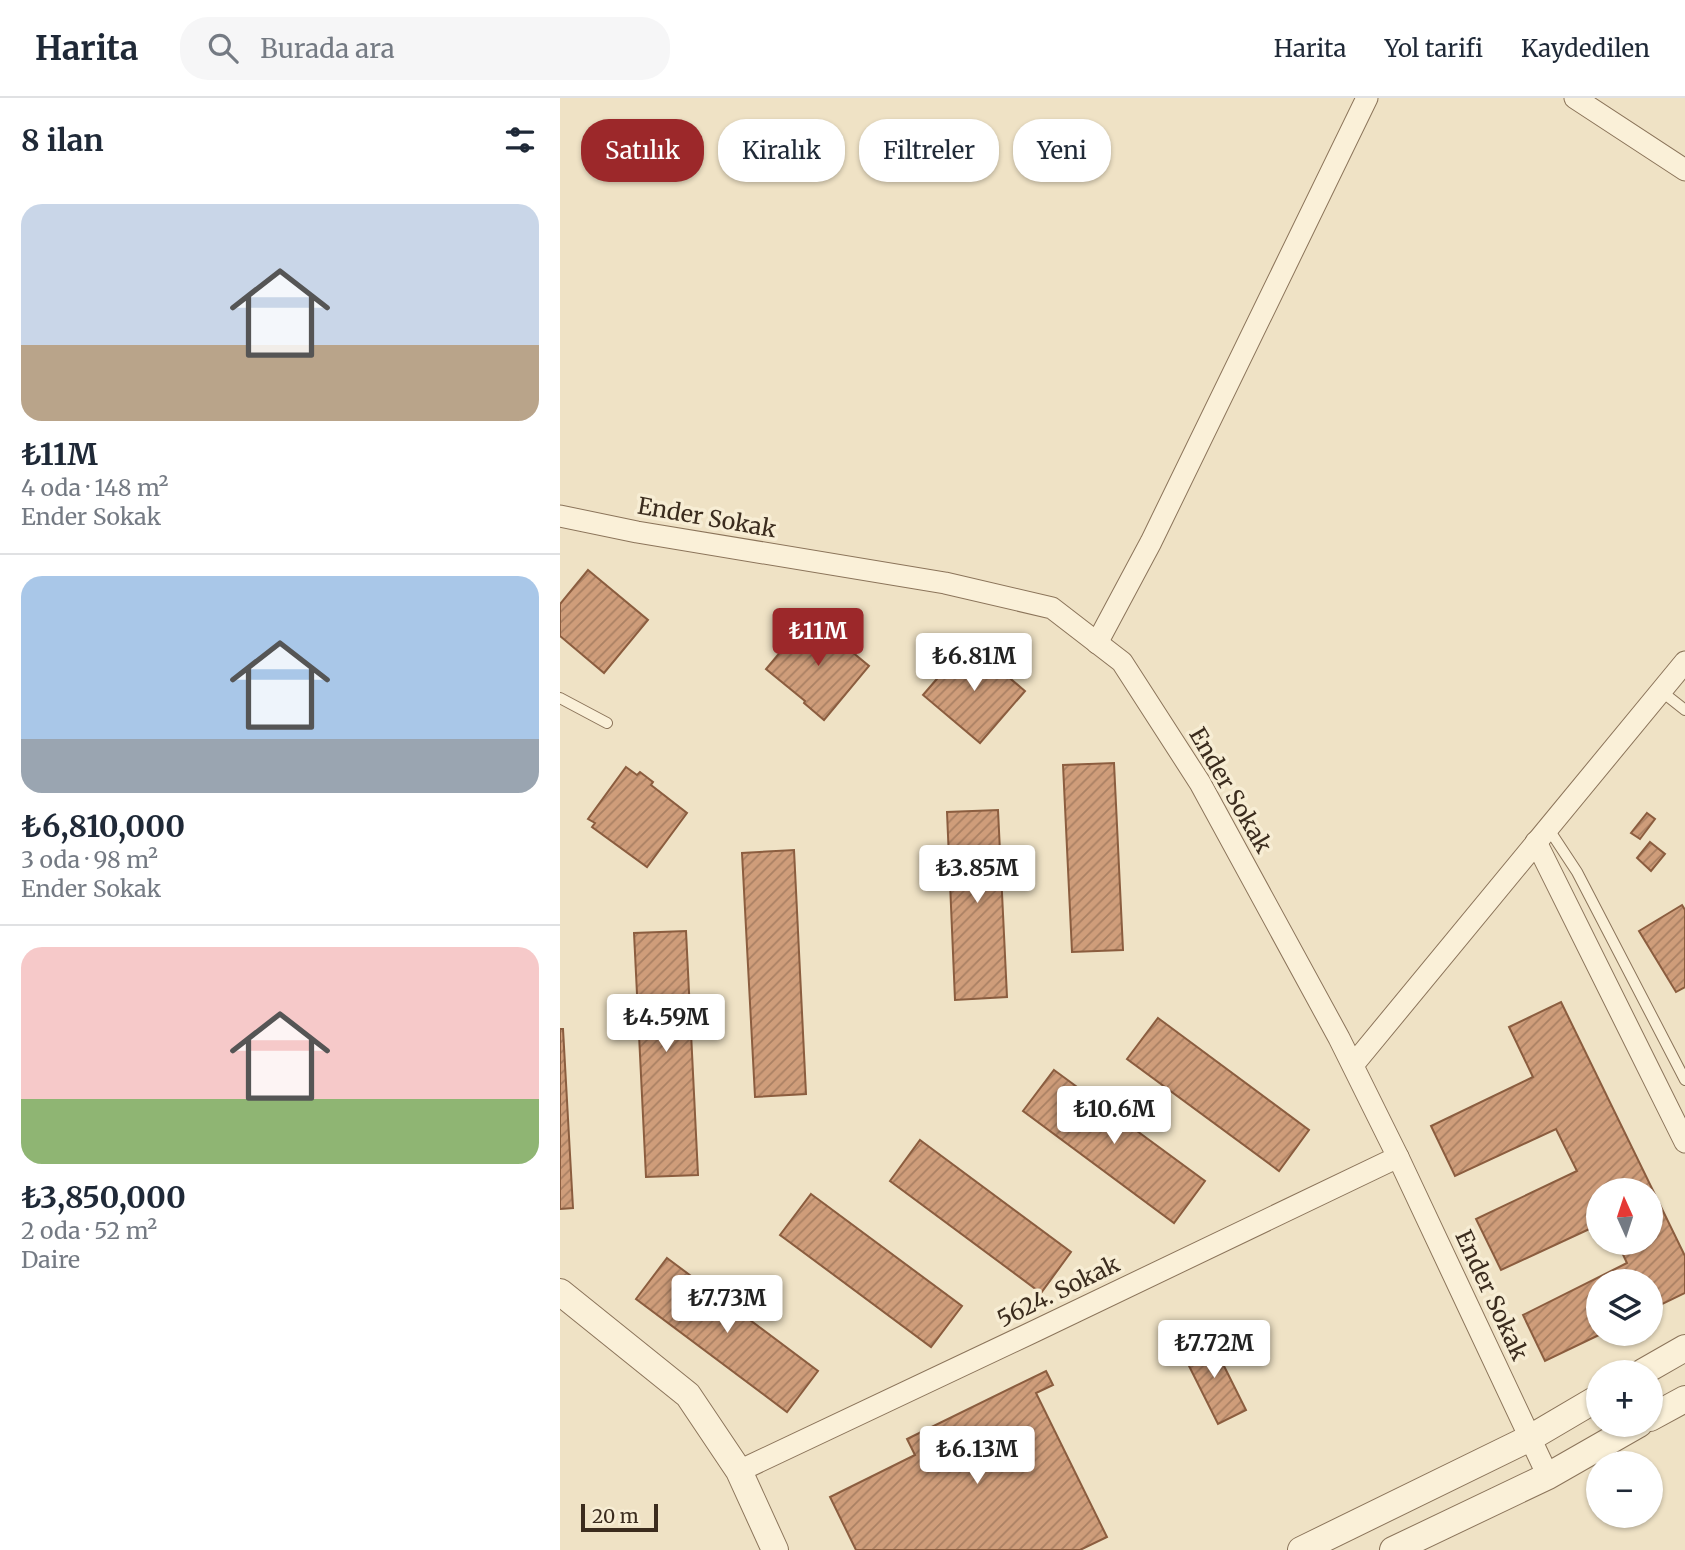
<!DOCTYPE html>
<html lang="tr">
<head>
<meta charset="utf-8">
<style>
  :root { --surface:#fff; --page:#f6f6f7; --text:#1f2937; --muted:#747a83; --line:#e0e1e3; --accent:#9c282a }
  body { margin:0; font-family:Merriweather,serif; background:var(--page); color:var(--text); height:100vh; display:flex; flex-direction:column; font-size:26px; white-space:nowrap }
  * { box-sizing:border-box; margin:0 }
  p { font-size:23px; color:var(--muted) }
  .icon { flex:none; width:38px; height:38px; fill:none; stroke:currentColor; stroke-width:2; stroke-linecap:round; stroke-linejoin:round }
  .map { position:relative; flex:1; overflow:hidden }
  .details { display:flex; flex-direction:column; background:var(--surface); width:560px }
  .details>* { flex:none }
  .top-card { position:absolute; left:21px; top:21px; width:665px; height:63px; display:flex; gap:14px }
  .needle { width:46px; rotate:357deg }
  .tools { position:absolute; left:1026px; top:1080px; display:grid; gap:14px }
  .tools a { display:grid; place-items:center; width:77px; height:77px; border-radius:50%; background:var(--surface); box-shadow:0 2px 5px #0004; font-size:35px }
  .scale { position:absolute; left:21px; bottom:18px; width:77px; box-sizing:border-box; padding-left:7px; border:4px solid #3b2c1e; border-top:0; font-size:19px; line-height:24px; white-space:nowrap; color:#3b2c1e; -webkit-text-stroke:5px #f7edd4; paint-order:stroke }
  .price { position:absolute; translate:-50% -60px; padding:0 16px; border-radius:7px; background:#fff; color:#222; font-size:23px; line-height:46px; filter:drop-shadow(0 2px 4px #0008) }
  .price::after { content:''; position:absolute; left:50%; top:42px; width:21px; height:16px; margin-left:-10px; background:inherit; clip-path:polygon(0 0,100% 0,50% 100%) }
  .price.active { background:var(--accent); color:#fff }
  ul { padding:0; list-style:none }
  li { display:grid; align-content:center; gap:14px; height:371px; padding:0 21px }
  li+li { border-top:2px solid var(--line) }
  li span { display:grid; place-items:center; height:217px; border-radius:21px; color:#555 }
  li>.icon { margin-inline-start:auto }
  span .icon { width:126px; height:126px; fill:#fffc; stroke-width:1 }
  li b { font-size:30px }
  h2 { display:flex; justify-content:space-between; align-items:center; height:84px; padding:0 21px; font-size:30px }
  .chip { padding:0 24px; border-radius:28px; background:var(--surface); box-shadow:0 2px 5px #0004; font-size:24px; line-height:63px }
  .chip.active { background:var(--accent); color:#fff }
  header { display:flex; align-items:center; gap:42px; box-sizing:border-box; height:98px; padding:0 35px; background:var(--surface); border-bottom:2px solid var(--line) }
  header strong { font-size:33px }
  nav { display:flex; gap:38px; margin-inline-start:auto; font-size:24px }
  .search { width:490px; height:63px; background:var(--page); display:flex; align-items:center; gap:18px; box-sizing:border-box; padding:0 24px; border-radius:28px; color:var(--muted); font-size:26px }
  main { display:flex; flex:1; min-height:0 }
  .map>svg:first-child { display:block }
</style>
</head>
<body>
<header>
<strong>Harita</strong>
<div class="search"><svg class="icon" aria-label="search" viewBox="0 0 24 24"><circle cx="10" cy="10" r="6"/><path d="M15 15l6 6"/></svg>Burada ara</div>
<nav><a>Harita</a><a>Yol tarifi</a><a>Kaydedilen</a></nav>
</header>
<main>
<section class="details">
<h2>8 ilan<svg class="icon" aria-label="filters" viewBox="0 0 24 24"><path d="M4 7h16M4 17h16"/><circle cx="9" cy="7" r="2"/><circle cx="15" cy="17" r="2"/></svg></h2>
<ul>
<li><span style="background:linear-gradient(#c9d6e8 65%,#b9a48a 0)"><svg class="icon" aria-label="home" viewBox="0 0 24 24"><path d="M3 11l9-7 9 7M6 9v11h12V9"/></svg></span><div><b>₺11M</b><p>4 oda · 148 m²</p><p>Ender Sokak</p></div></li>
<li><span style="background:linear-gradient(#a9c7e8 75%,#9aa5b1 0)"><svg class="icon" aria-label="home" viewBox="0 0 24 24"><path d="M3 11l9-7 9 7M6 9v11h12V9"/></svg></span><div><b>₺6,810,000</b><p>3 oda · 98 m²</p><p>Ender Sokak</p></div></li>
<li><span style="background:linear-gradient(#f6c9c9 70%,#8fb573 0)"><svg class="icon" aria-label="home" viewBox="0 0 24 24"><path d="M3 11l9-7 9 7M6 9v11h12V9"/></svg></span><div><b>₺3,850,000</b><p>2 oda · 52 m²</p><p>Daire</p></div></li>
</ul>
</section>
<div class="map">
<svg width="1125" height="1452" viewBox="0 0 1125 1452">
  <defs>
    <pattern id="building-hatch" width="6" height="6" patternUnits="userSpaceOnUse" patternTransform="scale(1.75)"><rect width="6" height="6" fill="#cf9d7a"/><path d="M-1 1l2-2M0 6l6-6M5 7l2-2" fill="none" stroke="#a98063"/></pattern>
  </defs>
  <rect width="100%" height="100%" fill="#efe2c5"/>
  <g fill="url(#building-hatch)" stroke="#8b5d3f" stroke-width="2">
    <polygon points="28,472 88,522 44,575 0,538 0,506"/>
    <polygon points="248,521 254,526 256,524 309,568 264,622 244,605 245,603 206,571"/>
    <polygon points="408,545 465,593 420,645 363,597"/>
    <polygon points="554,665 563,852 512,854 503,667"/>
    <polygon points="66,669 77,677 80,674 93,684 91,687 127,715 87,769 32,729 35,725 28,721"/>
    <polygon points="438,712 447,899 395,902 387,714"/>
    <polygon points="1087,715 1095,721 1080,741 1071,735"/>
    <polygon points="1090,744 1105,756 1091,773 1077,760"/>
    <polygon points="234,752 246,996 195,999 182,755"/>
    <polygon points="1122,807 1125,812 1125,889 1116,894 1079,833"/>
    <polygon points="126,833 138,1077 86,1079 74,835"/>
    <polygon points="1001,904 1125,1158 1125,1195 1090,1212 1090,1183 1038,1183 1038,1236 1041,1236 985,1263 963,1217 1067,1165 1057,1144 1090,1144 1090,1092 1038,1092 1038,1127 941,1172 916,1121 1017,1073 996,1031 895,1078 871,1028 973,979 949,929"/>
    <polygon points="598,920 749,1032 719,1073 567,961"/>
    <polygon points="0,931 3,931 13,1110 0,1111"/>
    <polygon points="494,972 645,1083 614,1125 463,1013"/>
    <polygon points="360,1042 511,1154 481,1195 330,1083"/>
    <polygon points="251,1096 402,1208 371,1249 220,1137"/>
    <polygon points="107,1160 258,1273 227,1314 76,1201"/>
    <polygon points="649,1238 686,1312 658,1326 621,1252"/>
    <polygon points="486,1273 493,1287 476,1295 547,1439 520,1452 296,1452 270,1399 355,1357 347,1341"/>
  </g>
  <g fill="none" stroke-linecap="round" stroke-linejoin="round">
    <defs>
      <g id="service">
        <polyline points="1101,593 1125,612"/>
        <polyline points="0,600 47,625"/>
        <polyline points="988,730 1017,774 1125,982"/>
      </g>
      <g id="minor">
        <polyline points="1015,0 1125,72"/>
        <polyline points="0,418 77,434 385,485 492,510 562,564 640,685 779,940 838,1059 988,1378"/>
        <polyline points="537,545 591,444 807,0"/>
        <polyline points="976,744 1125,1044"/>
        <polyline points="793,967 1125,564"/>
        <polyline points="179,1373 473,1234 838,1059"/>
      </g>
      <g id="tertiary">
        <polyline points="0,1194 128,1297 179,1373 215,1452"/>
        <polyline points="1083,1274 1125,1250"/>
        <polyline points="1090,1320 1125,1301"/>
        <polyline points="741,1452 970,1340 1038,1300"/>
        <polyline points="833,1452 988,1378 1079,1326"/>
      </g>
    </defs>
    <use href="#service" stroke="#8b745a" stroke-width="12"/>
    <use href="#minor" stroke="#8b745a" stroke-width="23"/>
    <use href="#tertiary" stroke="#8b745a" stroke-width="28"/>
    <use href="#service" stroke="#faf0d8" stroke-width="10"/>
    <use href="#minor" stroke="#faf0d8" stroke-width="21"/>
    <use href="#tertiary" stroke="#faf0d8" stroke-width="26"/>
  </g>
  <g text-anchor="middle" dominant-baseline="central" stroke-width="7" stroke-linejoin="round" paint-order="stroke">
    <g font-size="23" fill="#3b2c1e" stroke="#f7edd4">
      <text transform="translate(147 419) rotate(10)">Ender Sokak</text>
      <text transform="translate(671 692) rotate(60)">Ender Sokak</text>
      <text transform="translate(498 1193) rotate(-26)">5624. Sokak</text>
      <text transform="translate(932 1197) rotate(65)">Ender Sokak</text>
    </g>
  </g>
</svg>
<div class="tools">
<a><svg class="needle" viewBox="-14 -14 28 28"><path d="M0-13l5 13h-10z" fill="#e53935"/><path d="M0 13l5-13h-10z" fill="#747a83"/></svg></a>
<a><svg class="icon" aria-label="layers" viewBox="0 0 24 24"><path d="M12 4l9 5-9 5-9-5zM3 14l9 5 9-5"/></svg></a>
<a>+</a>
<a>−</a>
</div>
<div class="scale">20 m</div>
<b class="price active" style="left:258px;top:570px">₺11M</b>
<b class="price" style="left:414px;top:595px">₺6.81M</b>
<b class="price" style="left:417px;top:807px">₺3.85M</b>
<b class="price" style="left:106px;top:956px">₺4.59M</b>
<b class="price" style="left:554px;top:1048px">₺10.6M</b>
<b class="price" style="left:167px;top:1237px">₺7.73M</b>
<b class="price" style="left:654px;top:1282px">₺7.72M</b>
<b class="price" style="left:417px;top:1388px">₺6.13M</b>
<div class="top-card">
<a class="chip active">Satılık</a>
<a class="chip">Kiralık</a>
<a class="chip">Filtreler</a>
<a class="chip">Yeni</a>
</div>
</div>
</main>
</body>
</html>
